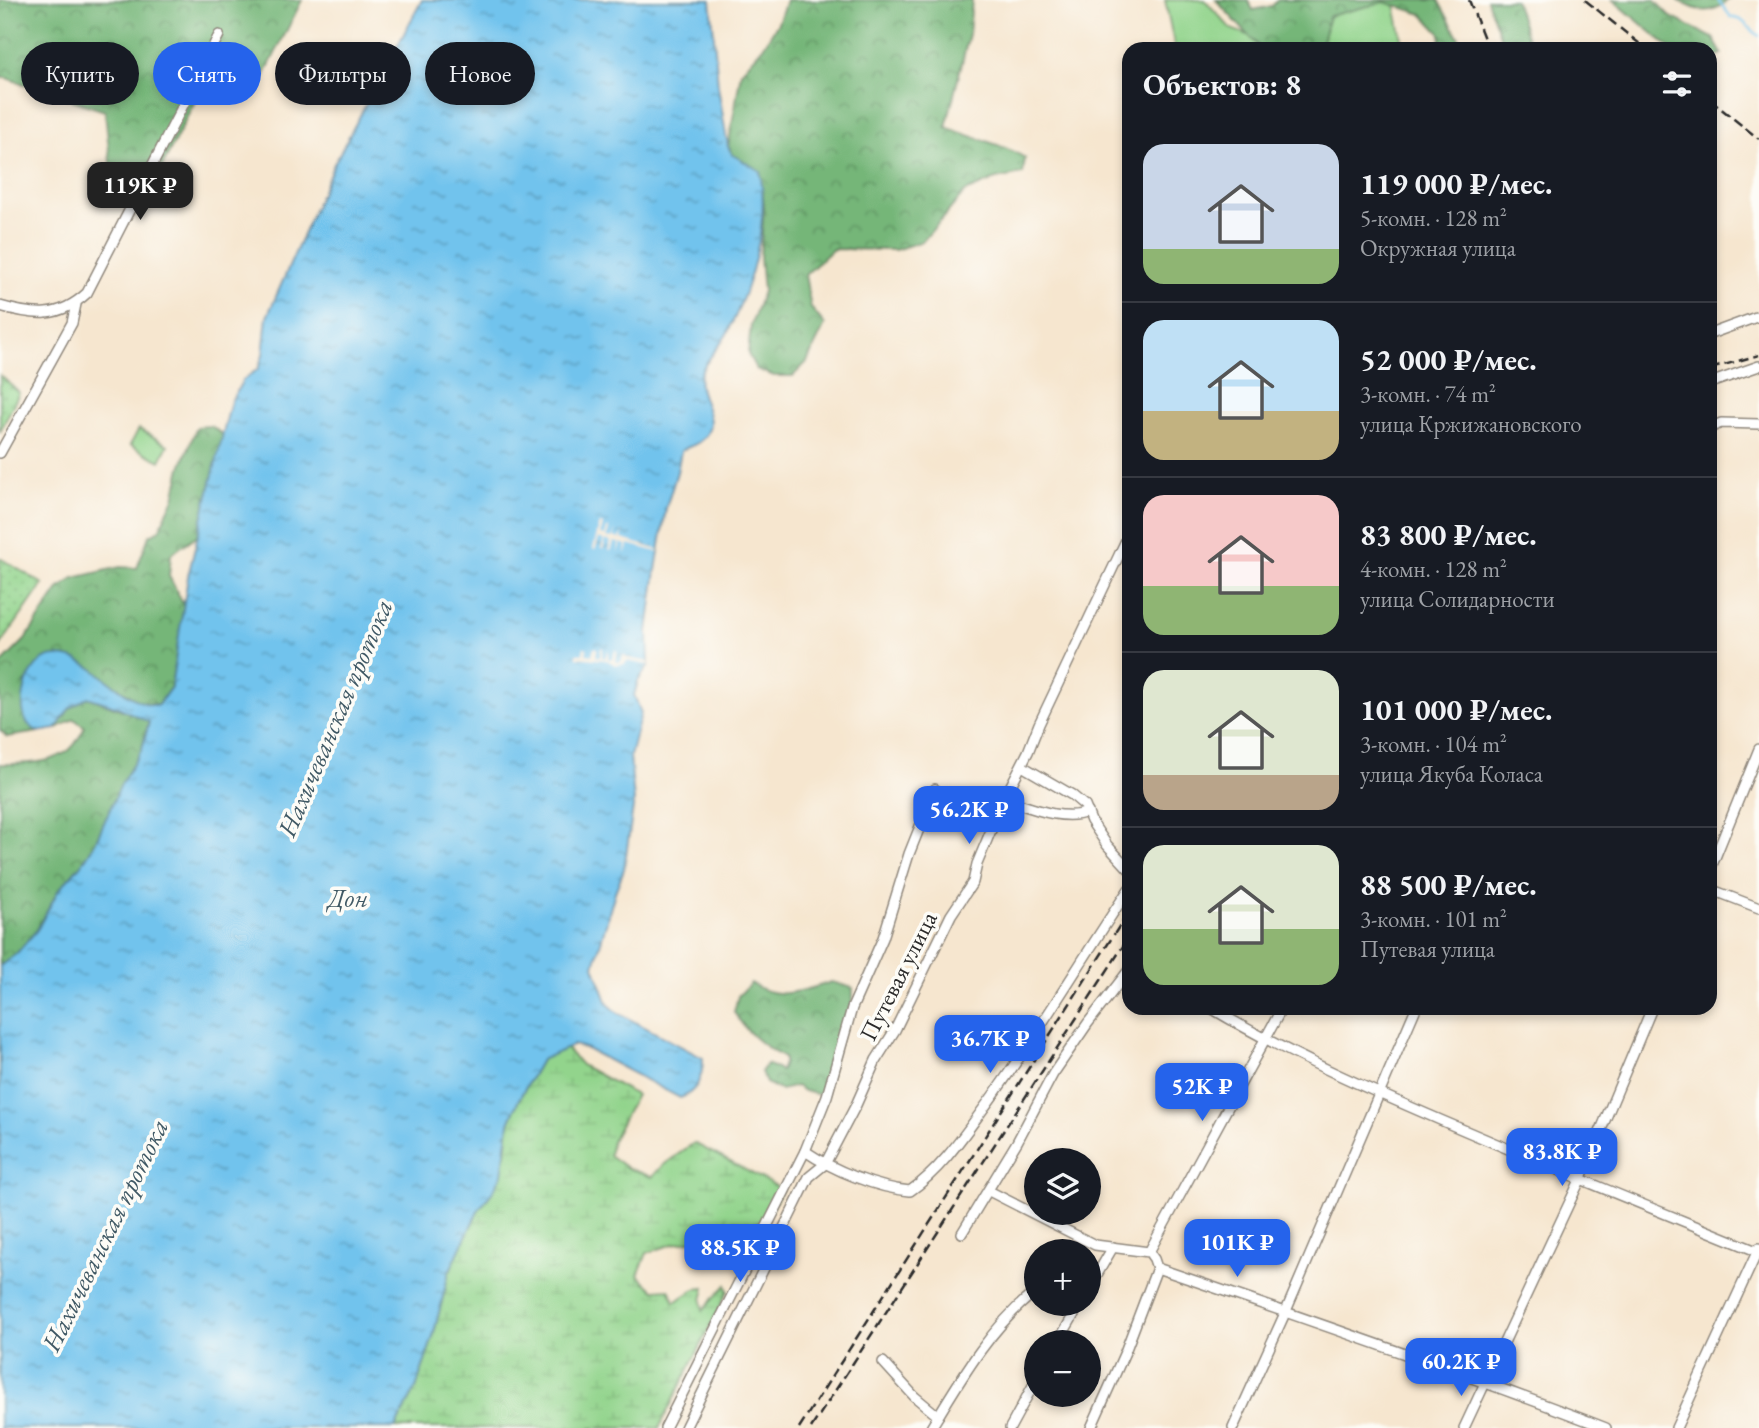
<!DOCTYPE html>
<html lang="ru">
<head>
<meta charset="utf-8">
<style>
  :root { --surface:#171b24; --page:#20242c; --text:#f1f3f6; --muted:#9ea1a6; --line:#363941; --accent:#2563eb }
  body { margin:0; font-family:"EB Garamond",serif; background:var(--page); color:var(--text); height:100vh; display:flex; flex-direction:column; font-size:26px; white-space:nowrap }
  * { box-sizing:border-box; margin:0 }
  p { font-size:23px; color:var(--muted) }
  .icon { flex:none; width:38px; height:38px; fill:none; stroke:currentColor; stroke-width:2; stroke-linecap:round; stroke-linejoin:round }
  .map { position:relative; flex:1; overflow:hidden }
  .drawer { position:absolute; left:1122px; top:42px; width:595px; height:973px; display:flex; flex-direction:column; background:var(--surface); border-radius:21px; box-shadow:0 4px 10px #0003 }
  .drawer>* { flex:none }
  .banner { position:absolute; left:21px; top:42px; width:665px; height:63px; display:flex; gap:14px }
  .tools { position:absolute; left:1024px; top:1148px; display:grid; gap:14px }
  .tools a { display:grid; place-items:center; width:77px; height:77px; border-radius:50%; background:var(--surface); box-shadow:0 4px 10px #0003; font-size:35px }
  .price { position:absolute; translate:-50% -60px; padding:0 16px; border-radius:14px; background:var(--accent); color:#fff; font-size:23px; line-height:46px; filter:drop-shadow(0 2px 4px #0008) }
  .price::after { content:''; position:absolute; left:50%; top:42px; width:21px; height:16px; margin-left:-10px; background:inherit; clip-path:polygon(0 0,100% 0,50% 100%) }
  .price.selected { background:#222; color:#fff }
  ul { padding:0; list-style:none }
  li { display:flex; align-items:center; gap:21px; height:175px; padding:0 21px }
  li+li { border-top:2px solid var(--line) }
  li span { display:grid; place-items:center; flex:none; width:196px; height:140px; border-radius:21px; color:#555 }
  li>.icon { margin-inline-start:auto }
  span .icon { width:84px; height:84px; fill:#fffc; stroke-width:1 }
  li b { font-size:30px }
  h2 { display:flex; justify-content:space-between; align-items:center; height:84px; padding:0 21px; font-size:30px }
  .tag { padding:0 24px; border-radius:32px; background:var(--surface); box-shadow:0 4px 10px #0003; font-size:24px; line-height:63px }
  .tag.selected { background:var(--accent); color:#fff }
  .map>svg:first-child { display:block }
</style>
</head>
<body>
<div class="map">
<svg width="1759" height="1428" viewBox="0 0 1759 1428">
  <defs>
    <pattern id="forest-crowns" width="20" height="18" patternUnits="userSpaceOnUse" patternTransform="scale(1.75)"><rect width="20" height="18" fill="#75b678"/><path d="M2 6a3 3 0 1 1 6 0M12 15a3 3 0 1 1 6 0" fill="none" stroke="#609463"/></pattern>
    <pattern id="wetland-marsh" width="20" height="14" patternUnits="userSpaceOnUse" patternTransform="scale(1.75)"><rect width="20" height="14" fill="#92d48c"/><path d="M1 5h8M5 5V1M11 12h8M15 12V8" fill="none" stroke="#7eb679"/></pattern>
    <pattern id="park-dots" width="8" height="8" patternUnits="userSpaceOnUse" patternTransform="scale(1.75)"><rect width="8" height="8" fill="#92d48c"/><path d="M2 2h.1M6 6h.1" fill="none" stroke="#7eb679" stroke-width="1.8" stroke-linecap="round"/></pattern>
    <pattern id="water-ripples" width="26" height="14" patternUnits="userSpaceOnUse" patternTransform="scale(1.75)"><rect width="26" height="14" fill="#71c3ed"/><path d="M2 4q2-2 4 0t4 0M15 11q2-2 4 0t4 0" fill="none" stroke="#5d9fc0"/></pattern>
  </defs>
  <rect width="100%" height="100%" fill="#fdfcf7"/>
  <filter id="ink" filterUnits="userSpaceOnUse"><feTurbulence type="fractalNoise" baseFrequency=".0143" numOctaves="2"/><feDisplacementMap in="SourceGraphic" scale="14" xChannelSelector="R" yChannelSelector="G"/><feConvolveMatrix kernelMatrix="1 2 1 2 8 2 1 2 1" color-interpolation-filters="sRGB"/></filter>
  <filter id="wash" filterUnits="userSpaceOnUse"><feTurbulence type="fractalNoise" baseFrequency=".00686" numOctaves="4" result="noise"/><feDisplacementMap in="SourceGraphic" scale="28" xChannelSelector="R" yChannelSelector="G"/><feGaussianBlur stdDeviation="1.57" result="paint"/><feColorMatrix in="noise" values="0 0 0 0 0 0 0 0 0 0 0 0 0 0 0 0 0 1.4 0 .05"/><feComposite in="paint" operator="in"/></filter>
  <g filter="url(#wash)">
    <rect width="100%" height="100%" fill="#f6e6cf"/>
    <g fill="#92d48c" stroke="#5e805c" stroke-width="2">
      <polygon points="1165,0 1205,0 1231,29 1259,39 1319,0 1394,0 1404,49 1175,49"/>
      <polygon points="139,429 168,445 160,461 130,445"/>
    </g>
    <g fill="url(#forest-crowns)" stroke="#507052" stroke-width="2">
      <polygon points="0,0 302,0 263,78 217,57 144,203 127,204 114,202 105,111 0,76"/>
      <path d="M786 0H972L969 34 946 127C972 138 1001 143 1025 158L1023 174 996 179 965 192 923 241 895 250 833 249 805 275 811 308 825 325 807 362 793 376H774L756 369 748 354 751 325 763 291 760 258 764 207 760 171 733 155 728 147 741 72 763 47 778 23Z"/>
      <polygon points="1216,0 1248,0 1253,10 1272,6 1278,0 1438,0 1465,49 1440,49 1441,34 1422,14 1384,2 1329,16 1320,49 1261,49"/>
      <polygon points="1487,0 1515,0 1531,49 1505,49"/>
      <polygon points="1613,0 1654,0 1671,17 1713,38 1722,54 1710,59 1710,49 1671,49"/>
      <path d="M1677 0H1728C1710 17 1697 11 1677 0Z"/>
      <path d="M211 426 223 435 198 535 171 554 169 576 184 606 171 687 158 705 138 701 86 666 26 682C22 704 19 716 38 732L7 737 0 730V665L24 641 60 588 74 578 120 567 137 568 149 536 159 530 174 498 181 467 197 427Z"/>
      <path d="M88 697 146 719 149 721 142 749 121 785 96 841 84 861 58 891 37 930 17 953 0 966V764C19 764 46 764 63 754 74 749 79 737 85 727L74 719 56 729 69 709Z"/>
      <path d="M832 982 853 988V999L821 1095 804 1091 796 1086 781 1090 766 1083 761 1072 767 1064 781 1071 784 1063V1058C764 1047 746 1033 734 1012L738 996 751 983C778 1002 804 990 832 982Z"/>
    </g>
    <polygon fill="url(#wetland-marsh)" stroke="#5e805c" stroke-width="2" points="565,1047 581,1065 636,1095 612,1141 609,1155 627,1168 652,1177 662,1166 694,1143 782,1189 764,1224 734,1221 715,1225 694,1240 673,1244 647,1253 638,1275 654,1290 669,1289 675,1302 695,1289 705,1288 702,1300 703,1310 726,1285 728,1291 659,1428 395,1428 416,1388 433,1337 449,1272 478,1211 493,1191 506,1154 509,1123 519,1099 541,1060"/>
    <g fill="url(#park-dots)" stroke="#5e805c" stroke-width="2">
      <polygon points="0,375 19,393 0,432"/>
      <polygon points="0,558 43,584 0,646"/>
    </g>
    <path fill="url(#water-ripples)" stroke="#4e778c" stroke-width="2" d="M422 0H711L718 86 728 147 733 155 760 171C770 222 751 286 728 332 721 345 706 360 701 372 692 395 726 422 700 441 694 446 687 447 681 451L677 472 666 508 656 570 648 631 649 665 638 681 634 695 641 713 630 756 634 801 624 869 615 892 594 966 608 1004 618 1013 703 1058C703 1076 698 1092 680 1098L587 1049 574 1045 541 1060 519 1099 509 1123 502 1175 493 1191 478 1211 449 1272 433 1337 416 1388 395 1428H0V966L17 953 37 930 58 891 84 861 96 841 121 784 142 749 149 722 118 707 88 697 69 709 56 729 38 732C34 729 28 725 26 721 16 700 30 656 56 656 94 654 122 706 158 705L171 687 188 576 231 401 243 380 258 369 263 355 267 317 334 164Z"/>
    <g fill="#f6e6cf">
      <polygon points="600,524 603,525 600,535 605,536 607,528 609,528 607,537 612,538 615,530 614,537 619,539 623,531 622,539 659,550 658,552 629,544 625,554 626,545 621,543 618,553 619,543 614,542 611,551 609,550 611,542 606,540 603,549 601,549 604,540 599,538 595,550 593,549"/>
      <polygon points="584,647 587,648 586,654 592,655 594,648 597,648 596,656 600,657 601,648 603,648 602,657 605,658 608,649 608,659 613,659 615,650 617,651 616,662 621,662 624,654 627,658 649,662 649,665 627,661 624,664 616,665 607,660 577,657 577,654 583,654"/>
    </g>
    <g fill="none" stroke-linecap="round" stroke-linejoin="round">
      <polyline stroke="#71c3ed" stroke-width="2.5" points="1718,0 1731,17 1741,20 1759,36"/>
    </g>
  </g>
  <g filter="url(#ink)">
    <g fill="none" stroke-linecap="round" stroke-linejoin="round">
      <defs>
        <g id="street">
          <path d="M0 306C34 316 59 319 87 293L219 35"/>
          <polyline points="1710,334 1759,316"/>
          <polyline points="1710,383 1759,366"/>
          <polyline points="1710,428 1721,423 1759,424"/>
          <polyline points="0,453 72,323 76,304"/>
          <polyline points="1022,766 1072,795 1085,806 1091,821 1107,845 1129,869"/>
          <path d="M1004 799C1030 807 1062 822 1088 812"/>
          <polyline points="1710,870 1759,749"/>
          <polyline points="1710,889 1759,908"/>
          <path d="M1211 1008C1289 1055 1375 1092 1459 1128 1559 1171 1659 1211 1759 1252"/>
          <path d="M805 1151C833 1170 876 1188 910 1191 939 1171 960 1141 981 1112 1034 1041 1079 963 1129 889"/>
          <path d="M989 1191 1095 1245 1149 1252 1154 1259 1157 1268C1307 1319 1458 1371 1606 1428"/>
          <polyline points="962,1233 1017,1142 1053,1074 1088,1023 1129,970"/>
          <polyline points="1149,1252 1282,1008"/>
          <polyline points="1088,1290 1113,1247"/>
          <polyline points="1058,1342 1080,1304"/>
          <polyline points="883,1362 914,1396 938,1416"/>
          <polyline points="665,1428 805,1151 827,1096 852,1008 883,938 909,854 935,789"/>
          <polyline points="685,1428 809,1177 825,1164 856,1105 876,1060 895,1030 951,915 973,882 977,864 1004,799 1028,752 1039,724 1129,534"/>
          <path d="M931 1428C960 1380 991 1326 1036 1291"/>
          <polyline points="1010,1428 1036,1380"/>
          <polyline points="1091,1428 1125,1352 1157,1268"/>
          <polyline points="1233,1428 1286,1311 1416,1008"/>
          <polyline points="1464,1428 1580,1180 1652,1008"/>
          <polyline points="1676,1428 1759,1248"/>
        </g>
      </defs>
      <use href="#street" stroke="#90887d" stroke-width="12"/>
      <use href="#street" stroke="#fff" stroke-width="9"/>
      <g stroke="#2b2b2b" stroke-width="2.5" stroke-dasharray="10 5" stroke-linecap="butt">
        <polyline points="1469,0 1488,49"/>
        <polyline points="1585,0 1646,49"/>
        <polyline points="1710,100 1759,139"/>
        <polyline points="1710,369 1759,355"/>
        <polyline points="799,1428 1129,911"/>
        <polyline points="811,1428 1129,937"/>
      </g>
    </g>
  </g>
  <g text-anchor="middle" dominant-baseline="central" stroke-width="7" stroke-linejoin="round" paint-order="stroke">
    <g font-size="24" fill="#2b2b2b" stroke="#fdfcf7">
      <text transform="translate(898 976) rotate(-63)">Путевая улица</text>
    </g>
    <g font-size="26" font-style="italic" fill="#405965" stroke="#fdfcf7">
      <text transform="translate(335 718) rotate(-67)">Нахичеванская протока</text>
      <text x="348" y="898">Дон</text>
      <text transform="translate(105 1235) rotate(-64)">Нахичеванская протока</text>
    </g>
  </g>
</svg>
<div class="tools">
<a><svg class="icon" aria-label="layers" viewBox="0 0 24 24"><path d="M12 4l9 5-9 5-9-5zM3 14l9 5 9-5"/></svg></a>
<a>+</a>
<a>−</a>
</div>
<b class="price selected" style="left:140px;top:222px">119K ₽</b>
<b class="price" style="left:969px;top:846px">56.2K ₽</b>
<b class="price" style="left:990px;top:1075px">36.7K ₽</b>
<b class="price" style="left:1202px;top:1123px">52K ₽</b>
<b class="price" style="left:1562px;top:1188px">83.8K ₽</b>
<b class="price" style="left:1237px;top:1279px">101K ₽</b>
<b class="price" style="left:740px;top:1284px">88.5K ₽</b>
<b class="price" style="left:1461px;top:1398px">60.2K ₽</b>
<div class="banner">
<a class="tag">Купить</a>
<a class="tag selected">Снять</a>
<a class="tag">Фильтры</a>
<a class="tag">Новое</a>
</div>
<section class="drawer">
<h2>Объектов: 8<svg class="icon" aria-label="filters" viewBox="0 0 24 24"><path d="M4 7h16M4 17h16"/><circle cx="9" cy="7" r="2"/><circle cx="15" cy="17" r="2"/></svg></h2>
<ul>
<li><span style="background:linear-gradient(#c9d6e8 75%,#8fb573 0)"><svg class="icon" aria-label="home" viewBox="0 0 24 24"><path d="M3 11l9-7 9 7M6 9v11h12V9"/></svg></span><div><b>119 000 ₽/мес.</b><p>5-комн. · 128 m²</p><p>Окружная улица</p></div></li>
<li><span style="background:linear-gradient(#bfe0f5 65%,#c2b280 0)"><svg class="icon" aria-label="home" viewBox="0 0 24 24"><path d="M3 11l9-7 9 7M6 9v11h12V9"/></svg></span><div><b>52 000 ₽/мес.</b><p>3-комн. · 74 m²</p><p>улица Кржижановского</p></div></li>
<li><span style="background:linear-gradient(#f6c9c9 65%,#8fb573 0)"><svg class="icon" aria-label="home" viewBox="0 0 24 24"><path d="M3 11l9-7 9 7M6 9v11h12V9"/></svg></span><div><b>83 800 ₽/мес.</b><p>4-комн. · 128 m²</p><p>улица Солидарности</p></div></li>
<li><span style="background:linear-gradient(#dfe7d0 75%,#b9a48a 0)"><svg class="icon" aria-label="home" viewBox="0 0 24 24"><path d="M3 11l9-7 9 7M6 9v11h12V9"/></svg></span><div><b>101 000 ₽/мес.</b><p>3-комн. · 104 m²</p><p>улица Якуба Коласа</p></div></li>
<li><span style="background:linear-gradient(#dfe7d0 60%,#8fb573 0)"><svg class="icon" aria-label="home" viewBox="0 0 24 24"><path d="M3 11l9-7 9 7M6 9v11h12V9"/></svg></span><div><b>88 500 ₽/мес.</b><p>3-комн. · 101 m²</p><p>Путевая улица</p></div></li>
</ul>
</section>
</div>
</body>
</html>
